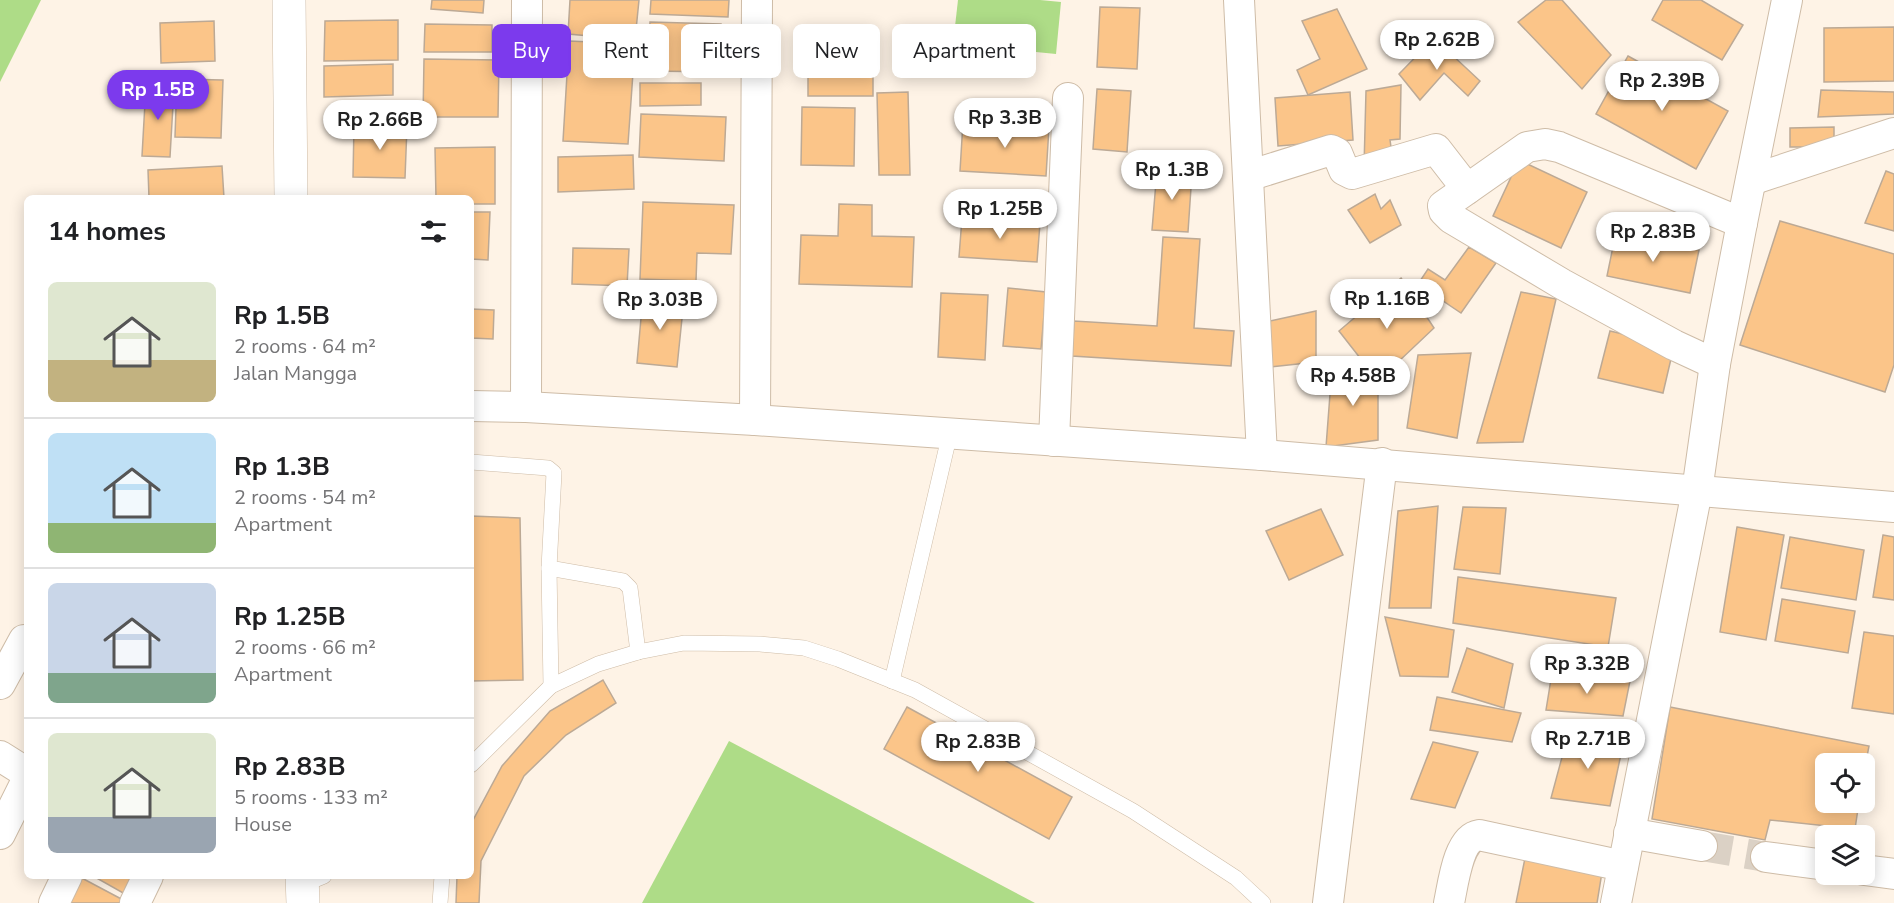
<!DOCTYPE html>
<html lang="en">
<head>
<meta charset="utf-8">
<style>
  :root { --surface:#fff; --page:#f2f2f2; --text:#202124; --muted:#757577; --line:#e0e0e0; --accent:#7c3aed }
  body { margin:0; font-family:"Nunito Sans",sans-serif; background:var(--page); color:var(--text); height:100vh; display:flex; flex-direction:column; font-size:22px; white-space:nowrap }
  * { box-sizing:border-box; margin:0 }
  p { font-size:20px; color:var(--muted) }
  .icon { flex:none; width:33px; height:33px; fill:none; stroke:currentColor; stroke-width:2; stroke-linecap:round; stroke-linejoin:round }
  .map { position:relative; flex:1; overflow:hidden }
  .sheet { position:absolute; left:24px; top:195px; width:450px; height:684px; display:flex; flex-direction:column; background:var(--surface); border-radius:9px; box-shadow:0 3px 15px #0003 }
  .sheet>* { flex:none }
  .hud { position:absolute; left:492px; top:24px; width:570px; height:54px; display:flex; gap:12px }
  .fabs { position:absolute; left:1815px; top:753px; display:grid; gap:12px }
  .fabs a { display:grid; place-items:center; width:60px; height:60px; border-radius:9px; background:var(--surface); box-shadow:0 3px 15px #0003; font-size:30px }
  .price { position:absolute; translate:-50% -51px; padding:0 14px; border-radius:21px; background:#fff; color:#222; font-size:20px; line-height:39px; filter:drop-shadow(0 2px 3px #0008) }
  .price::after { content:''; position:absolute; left:50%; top:36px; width:18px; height:14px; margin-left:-9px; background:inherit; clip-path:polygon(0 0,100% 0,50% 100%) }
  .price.active { background:var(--accent); color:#fff }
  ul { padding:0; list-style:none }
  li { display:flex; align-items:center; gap:18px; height:150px; padding:0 24px }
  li+li { border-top:2px solid var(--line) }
  li span { display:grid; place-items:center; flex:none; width:168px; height:120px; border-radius:9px; color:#555 }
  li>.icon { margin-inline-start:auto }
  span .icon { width:72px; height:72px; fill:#fffc; stroke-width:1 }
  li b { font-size:26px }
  h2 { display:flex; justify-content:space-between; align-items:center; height:72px; padding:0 24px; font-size:26px }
  .tag { padding:0 21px; border-radius:9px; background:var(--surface); box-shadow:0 3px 15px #0003; font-size:21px; line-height:54px }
  .tag.active { background:var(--accent); color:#fff }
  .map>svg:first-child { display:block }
</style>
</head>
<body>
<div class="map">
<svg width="1894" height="903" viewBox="0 0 1894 903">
  <rect width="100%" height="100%" fill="#fef3e6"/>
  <g fill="#aedc87">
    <polygon points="0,0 41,0 0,82"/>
    <polygon points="958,0 1040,0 1061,2 1056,54 953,44"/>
    <polygon points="729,741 1035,903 642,903"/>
  </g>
  <g fill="#fbc589" stroke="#bca995" stroke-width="1.5">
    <polygon points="432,0 484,0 483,13 431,9"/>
    <polygon points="570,0 639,0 635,40 568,34"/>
    <polygon points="651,0 729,0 728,17 650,14"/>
    <polygon points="1546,0 1562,0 1611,55 1582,89 1518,22"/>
    <polygon points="1663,0 1701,0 1743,25 1722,60 1652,20"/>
    <polygon points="1100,7 1140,8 1137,69 1097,67"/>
    <polygon points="1337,9 1367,69 1308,95 1297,70 1320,59 1302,21"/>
    <polygon points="398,20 398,60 324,61 325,21"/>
    <polygon points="214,21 215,61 161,63 160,23"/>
    <polygon points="650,22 721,24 720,72 648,71"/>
    <polygon points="425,24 492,25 492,52 424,52"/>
    <polygon points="1894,27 1894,81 1824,82 1824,28"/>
    <polygon points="1434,38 1480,81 1468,96 1444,73 1420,100 1399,74"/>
    <polygon points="569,41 635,44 628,144 563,141"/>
    <rect x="808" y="53" width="65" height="43"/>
    <polygon points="1628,56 1728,111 1696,169 1596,114"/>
    <polygon points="424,59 499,60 498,117 423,117"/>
    <polygon points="393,64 393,95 324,97 324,66"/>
    <polygon points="177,79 223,80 221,138 175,137"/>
    <polygon points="640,83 701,83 701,105 640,106"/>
    <polygon points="146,85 174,87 170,157 142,156"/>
    <polygon points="1401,85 1400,139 1390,140 1393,161 1364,167 1366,91"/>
    <polygon points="1097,89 1131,91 1127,152 1093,149"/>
    <polygon points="1821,90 1894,92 1894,114 1818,117"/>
    <polygon points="908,92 910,175 879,175 877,93"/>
    <polygon points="1350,92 1353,140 1278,146 1275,98"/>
    <polygon points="802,107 855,108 854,166 801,165"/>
    <polygon points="641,114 726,117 724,161 639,157"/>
    <polygon points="963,122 1049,127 1046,176 960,171"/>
    <polygon points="354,125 407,126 405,178 353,177"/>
    <polygon points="1834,127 1834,147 1790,147 1790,128"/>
    <polygon points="495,147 495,204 471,204 471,198 436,198 435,148"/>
    <polygon points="633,155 634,189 558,192 558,157"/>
    <polygon points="1519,160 1587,192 1561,248 1493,216"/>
    <polygon points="222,166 224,198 149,198 148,170"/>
    <polygon points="1157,170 1192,173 1188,232 1152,230"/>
    <polygon points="1886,171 1894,174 1894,231 1865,223"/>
    <polygon points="1375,194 1381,209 1390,200 1401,225 1370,243 1348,210"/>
    <polygon points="643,202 734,205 731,254 697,253 696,281 640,279"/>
    <polygon points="839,204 872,205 872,236 914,237 912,287 799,284 801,235 838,236"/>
    <polygon points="471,212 490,212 488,260 471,259"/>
    <polygon points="962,218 1040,223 1037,262 959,257"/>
    <polygon points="1780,221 1894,254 1894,365 1885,392 1740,345"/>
    <polygon points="1616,232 1699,250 1690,293 1607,276"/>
    <polygon points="1163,237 1200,239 1194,328 1234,331 1231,366 1072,356 1074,321 1157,326"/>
    <polygon points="1469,247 1496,263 1461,313 1418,284 1428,269 1445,280"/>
    <polygon points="573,248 629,249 627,286 572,284"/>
    <polygon points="1401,278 1434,328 1378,381 1339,331"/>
    <polygon points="1008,288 1046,292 1041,349 1003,346"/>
    <polygon points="1521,292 1556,299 1523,442 1477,443"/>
    <polygon points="941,293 988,295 985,360 938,357"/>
    <polygon points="643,296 684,299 677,367 637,363"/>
    <polygon points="471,309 494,310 493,339 471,338"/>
    <polygon points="1316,311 1316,362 1270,367 1270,321"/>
    <polygon points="1610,331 1674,346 1663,393 1598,378"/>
    <polygon points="1471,353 1457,438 1407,428 1418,355"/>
    <polygon points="1332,368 1378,370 1378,440 1326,447"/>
    <polygon points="1438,506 1431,608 1389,608 1398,511"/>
    <polygon points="1463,507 1506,508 1500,574 1454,569"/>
    <polygon points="1321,509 1343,555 1289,580 1266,531"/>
    <polygon points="471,516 520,518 523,680 471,681"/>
    <polygon points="1737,527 1784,535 1766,640 1720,632"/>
    <polygon points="1883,535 1894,537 1894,600 1873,597"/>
    <polygon points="1790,537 1864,550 1856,600 1781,588"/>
    <polygon points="1458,577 1616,598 1608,647 1453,623"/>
    <polygon points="1782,599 1855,611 1848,653 1775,641"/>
    <polygon points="1385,617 1454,630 1448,677 1400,676"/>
    <polygon points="1864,632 1894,636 1894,714 1852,708"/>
    <polygon points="1467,648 1513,664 1504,708 1452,692"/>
    <polygon points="1552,673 1630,681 1623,716 1546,710"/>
    <polygon points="603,680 616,703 566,735 524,776 481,861 479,903 456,903 457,876 471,876 471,824 502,766 550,711"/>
    <polygon points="1437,697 1521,713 1512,742 1430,730"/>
    <polygon points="907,707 1072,797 1049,839 884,749"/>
    <polygon points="1670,707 1869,746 1864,772 1864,764 1826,764 1826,802 1859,802 1855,829 1770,820 1765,840 1652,819"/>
    <polygon points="1568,735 1624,740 1610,806 1551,798"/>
    <polygon points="1433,742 1478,752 1455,808 1411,799"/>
    <polygon points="1525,858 1602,872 1597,903 1516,903"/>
    <polygon points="78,876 127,902 126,903 64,903"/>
    <polygon points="93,876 144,876 132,898"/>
  </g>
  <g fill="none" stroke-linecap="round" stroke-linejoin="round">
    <polyline stroke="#dbd1c5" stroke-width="30" stroke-dasharray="30 15" stroke-linecap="butt" points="1702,846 1766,857"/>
    <defs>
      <g id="service">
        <polyline points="471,462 548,468 554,473 549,568 551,686"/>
        <polyline points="549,568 623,581 630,588 638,652"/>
        <polyline points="892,681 950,433"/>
        <polyline points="471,765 551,686 598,664 638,652 684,643 760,644 804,648 838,659 915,690 1133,811 1236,878 1263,903"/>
        <polyline points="302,885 324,876"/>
        <polyline points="440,903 442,876"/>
      </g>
      <g id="minor">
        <polyline points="1239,0 1262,455"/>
        <polyline points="1248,176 1331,150 1337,153 1344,170 1352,174 1436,149 1467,189"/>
        <polyline points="1751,180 1894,133"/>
        <polyline points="1715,364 1674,345 1562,284 1451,218 1444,211 1443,206 1527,147 1545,144 1559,147 1742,223"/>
        <polyline points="471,406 526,407 755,420 1262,455 1894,507"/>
        <polyline points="526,407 527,0"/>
        <polyline points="755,420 757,0"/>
        <polyline points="1054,441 1068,98"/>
        <polyline points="0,684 24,640"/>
        <polyline points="0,756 27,773"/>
        <polyline points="1629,833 1702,846"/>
        <polyline points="0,834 27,780"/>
        <polyline points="1766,857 1826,865"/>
        <polyline points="1864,870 1894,874"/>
        <polyline points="54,903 67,876"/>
        <polyline points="135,903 148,876"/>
        <polyline points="1328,903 1382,463"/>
        <path d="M1449 903C1453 885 1458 838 1479 835L1623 866"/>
        <polyline points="1616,903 1697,491 1715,364 1742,223 1787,0"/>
      </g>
      <g id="tertiary">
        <polyline points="289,0 291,198"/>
        <polyline points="302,876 303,903"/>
      </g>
    </defs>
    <use href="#service" stroke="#cebca7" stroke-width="16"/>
    <use href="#minor" stroke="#cebca7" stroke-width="32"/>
    <use href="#tertiary" stroke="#cebca7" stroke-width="34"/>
    <use href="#service" stroke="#fff" stroke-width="15"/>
    <use href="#minor" stroke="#fff" stroke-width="30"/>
    <use href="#tertiary" stroke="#fff" stroke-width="33"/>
  </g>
</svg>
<div class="fabs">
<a><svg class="icon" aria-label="locate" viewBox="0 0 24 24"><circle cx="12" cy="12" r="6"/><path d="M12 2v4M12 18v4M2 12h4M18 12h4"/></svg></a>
<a><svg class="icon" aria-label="layers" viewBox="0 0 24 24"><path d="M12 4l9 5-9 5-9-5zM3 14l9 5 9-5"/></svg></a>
</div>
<b class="price" style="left:1437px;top:71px">Rp 2.62B</b>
<b class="price" style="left:1662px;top:112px">Rp 2.39B</b>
<b class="price active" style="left:158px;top:121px">Rp 1.5B</b>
<b class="price" style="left:1005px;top:149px">Rp 3.3B</b>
<b class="price" style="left:380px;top:151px">Rp 2.66B</b>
<b class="price" style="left:1172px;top:201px">Rp 1.3B</b>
<b class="price" style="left:1000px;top:240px">Rp 1.25B</b>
<b class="price" style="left:1653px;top:263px">Rp 2.83B</b>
<b class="price" style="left:1387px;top:330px">Rp 1.16B</b>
<b class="price" style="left:660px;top:331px">Rp 3.03B</b>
<b class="price" style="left:1353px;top:407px">Rp 4.58B</b>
<b class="price" style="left:1587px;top:695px">Rp 3.32B</b>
<b class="price" style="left:1588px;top:770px">Rp 2.71B</b>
<b class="price" style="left:978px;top:773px">Rp 2.83B</b>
<div class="hud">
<a class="tag active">Buy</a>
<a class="tag">Rent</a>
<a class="tag">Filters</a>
<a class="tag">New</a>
<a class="tag">Apartment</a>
</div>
<section class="sheet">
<h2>14 homes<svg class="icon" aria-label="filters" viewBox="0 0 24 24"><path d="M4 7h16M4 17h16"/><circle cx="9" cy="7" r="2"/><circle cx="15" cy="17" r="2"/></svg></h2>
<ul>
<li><span style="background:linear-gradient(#dfe7d0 65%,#c2b280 0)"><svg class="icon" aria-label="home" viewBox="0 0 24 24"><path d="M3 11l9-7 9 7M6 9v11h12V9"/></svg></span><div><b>Rp 1.5B</b><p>2 rooms · 64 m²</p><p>Jalan Mangga</p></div></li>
<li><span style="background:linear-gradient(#bfe0f5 75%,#8fb573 0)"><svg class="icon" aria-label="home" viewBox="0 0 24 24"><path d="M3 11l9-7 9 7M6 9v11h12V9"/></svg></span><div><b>Rp 1.3B</b><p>2 rooms · 54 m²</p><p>Apartment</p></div></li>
<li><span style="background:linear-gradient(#c9d6e8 75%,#7fa58c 0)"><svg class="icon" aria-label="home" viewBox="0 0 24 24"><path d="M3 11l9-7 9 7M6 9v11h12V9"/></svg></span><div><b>Rp 1.25B</b><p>2 rooms · 66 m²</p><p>Apartment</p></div></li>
<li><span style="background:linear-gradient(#dfe7d0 70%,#9aa5b1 0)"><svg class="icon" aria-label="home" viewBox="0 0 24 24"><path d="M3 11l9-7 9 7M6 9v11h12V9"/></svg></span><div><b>Rp 2.83B</b><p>5 rooms · 133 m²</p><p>House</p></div></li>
</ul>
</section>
</div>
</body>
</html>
